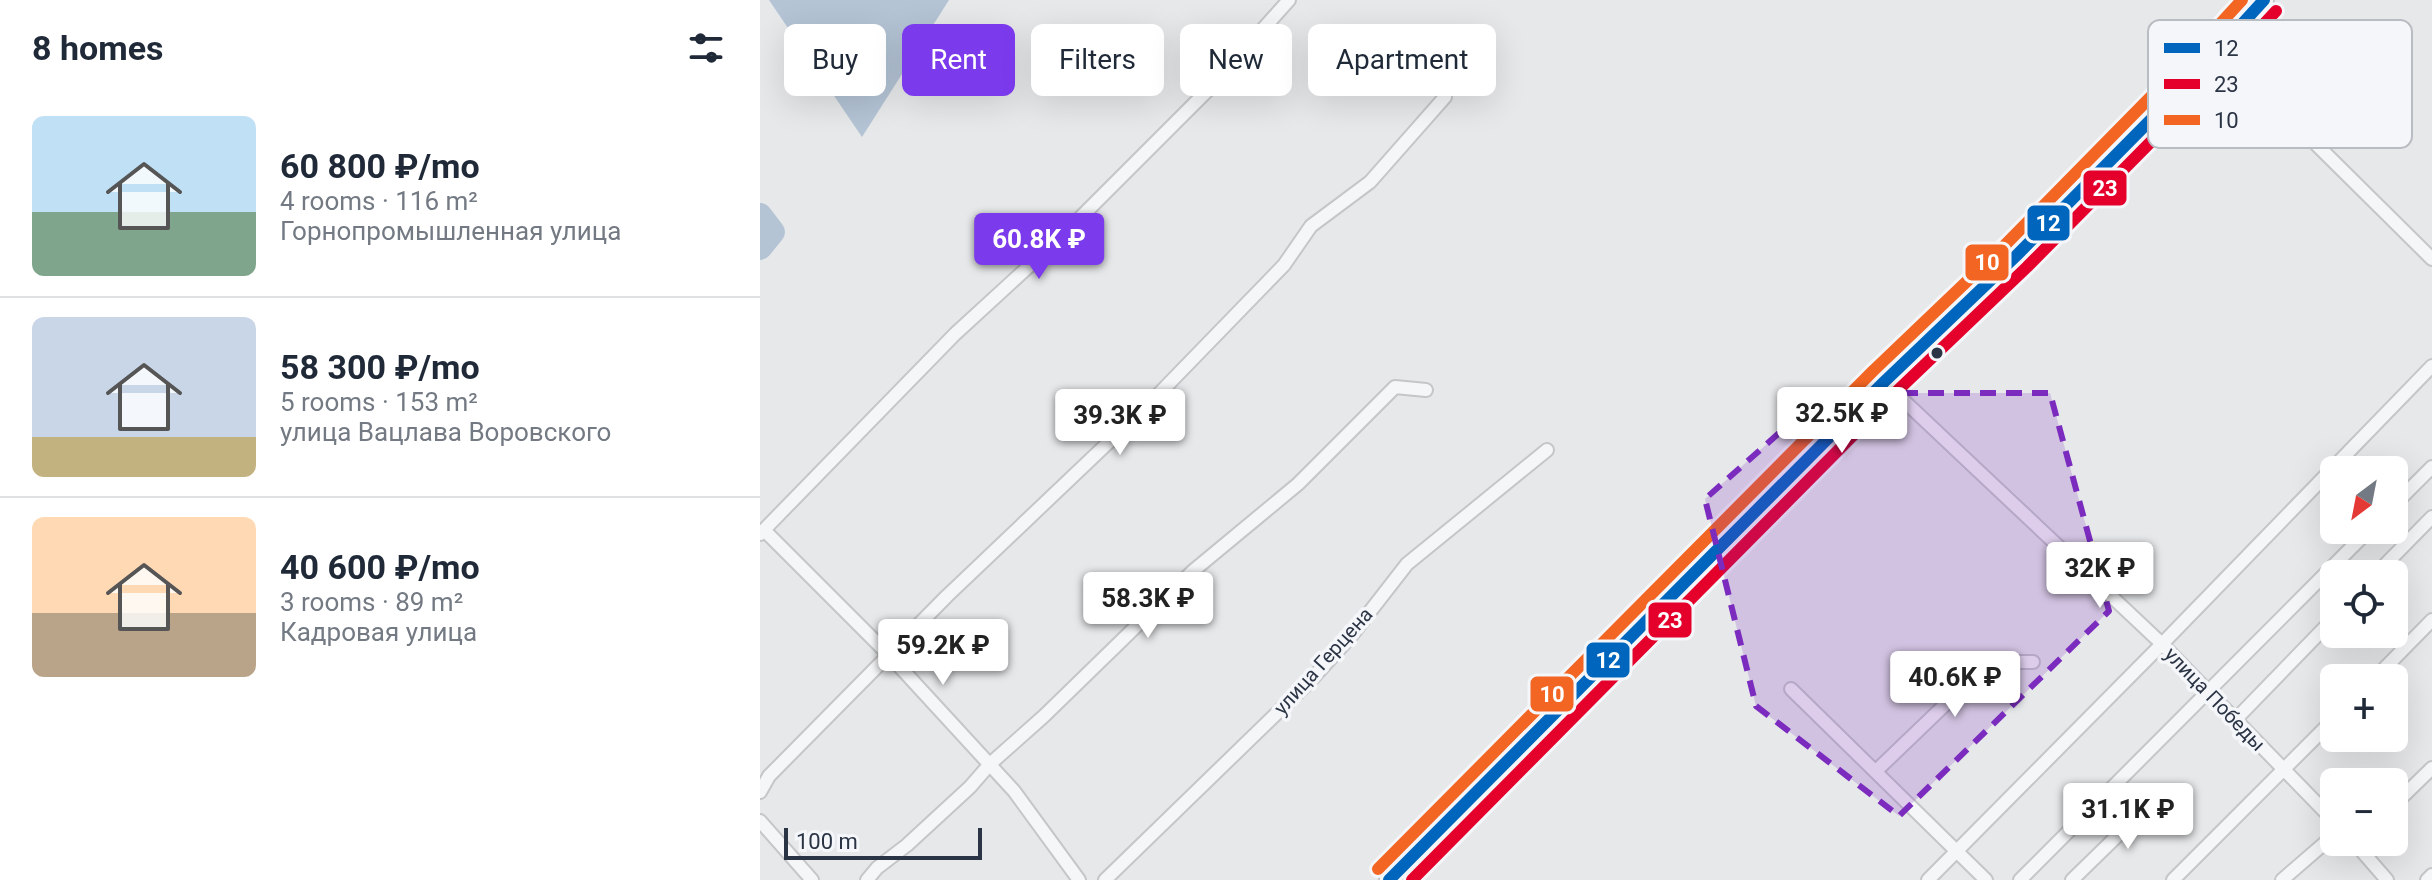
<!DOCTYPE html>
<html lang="en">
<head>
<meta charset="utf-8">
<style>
  :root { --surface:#fff; --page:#f2f2f3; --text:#1f2937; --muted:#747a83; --line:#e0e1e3; --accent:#7c3aed }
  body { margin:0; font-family:Roboto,sans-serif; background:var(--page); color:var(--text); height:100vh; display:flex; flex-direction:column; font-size:30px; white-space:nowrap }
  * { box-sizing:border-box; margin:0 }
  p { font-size:26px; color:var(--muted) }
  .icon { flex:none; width:44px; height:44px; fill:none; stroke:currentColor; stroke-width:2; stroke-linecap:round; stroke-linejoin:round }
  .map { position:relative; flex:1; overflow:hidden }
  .sheet { display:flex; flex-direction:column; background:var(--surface); width:760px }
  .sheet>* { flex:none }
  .banner { position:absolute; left:24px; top:24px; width:760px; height:72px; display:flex; gap:16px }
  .needle { width:52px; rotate:212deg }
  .controls { position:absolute; left:1560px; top:456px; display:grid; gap:16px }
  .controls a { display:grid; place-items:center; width:88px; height:88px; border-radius:12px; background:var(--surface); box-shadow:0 8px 32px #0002; font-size:40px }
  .scale { position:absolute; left:24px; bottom:20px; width:198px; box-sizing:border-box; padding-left:8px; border:4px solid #2b3445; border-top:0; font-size:22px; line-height:28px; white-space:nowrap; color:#2b3445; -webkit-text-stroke:6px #f4f6f9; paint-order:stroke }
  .price { position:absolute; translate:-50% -68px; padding:0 18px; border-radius:8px; background:#fff; color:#222; font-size:26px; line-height:52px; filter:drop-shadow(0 2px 4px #0008) }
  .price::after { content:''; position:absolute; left:50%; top:48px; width:24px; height:18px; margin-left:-12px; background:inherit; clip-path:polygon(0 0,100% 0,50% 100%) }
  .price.active { background:var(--accent); color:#fff }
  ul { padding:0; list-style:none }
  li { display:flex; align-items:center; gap:24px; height:200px; padding:0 32px }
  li+li { border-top:2px solid var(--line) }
  li span { display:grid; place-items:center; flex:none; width:224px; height:160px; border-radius:12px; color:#555 }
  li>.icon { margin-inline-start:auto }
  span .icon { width:96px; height:96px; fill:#fffc; stroke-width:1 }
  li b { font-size:34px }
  h2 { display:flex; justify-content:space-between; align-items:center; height:96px; padding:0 32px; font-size:34px }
  .chip { padding:0 28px; border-radius:12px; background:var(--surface); box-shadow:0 8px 32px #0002; font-size:28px; line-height:72px }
  .chip.active { background:var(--accent); color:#fff }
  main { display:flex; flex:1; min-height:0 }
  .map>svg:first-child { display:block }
</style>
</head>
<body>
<main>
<section class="sheet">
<h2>8 homes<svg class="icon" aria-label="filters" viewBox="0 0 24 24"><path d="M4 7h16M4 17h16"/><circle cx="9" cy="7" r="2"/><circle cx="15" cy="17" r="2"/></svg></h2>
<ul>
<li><span style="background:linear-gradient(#bfe0f5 60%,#7fa58c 0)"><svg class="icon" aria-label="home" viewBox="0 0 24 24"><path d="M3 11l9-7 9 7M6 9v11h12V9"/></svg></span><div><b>60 800 ₽/mo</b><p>4 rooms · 116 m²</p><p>Горнопромышленная улица</p></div></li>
<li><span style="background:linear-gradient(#c9d6e8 75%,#c2b280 0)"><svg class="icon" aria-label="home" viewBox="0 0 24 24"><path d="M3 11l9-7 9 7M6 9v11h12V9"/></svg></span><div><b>58 300 ₽/mo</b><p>5 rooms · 153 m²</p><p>улица Вацлава Воровского</p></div></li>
<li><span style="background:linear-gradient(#ffd9b3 60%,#b9a48a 0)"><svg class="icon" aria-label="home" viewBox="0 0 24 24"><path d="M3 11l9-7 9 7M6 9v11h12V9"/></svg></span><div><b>40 600 ₽/mo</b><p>3 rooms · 89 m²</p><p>Кадровая улица</p></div></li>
</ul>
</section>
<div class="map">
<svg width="1672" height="880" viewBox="0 0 1672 880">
  <rect width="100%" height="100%" fill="#e6e8ea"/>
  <polygon fill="#b4c4d5" points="9,0 189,0 102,137"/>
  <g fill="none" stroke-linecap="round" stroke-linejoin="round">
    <polyline stroke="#b4c4d5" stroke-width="24" points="0,215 13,232 0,248"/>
    <defs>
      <g id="minor">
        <polyline points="1460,49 1672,259"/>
        <polyline points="1124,382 1402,644 1574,821"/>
        <polyline points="1634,505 1672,467"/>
        <polyline points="4,530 129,655 254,791 319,880"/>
        <polyline points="0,534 195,334 303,235 451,87 529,0"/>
        <polyline points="1616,574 1672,517"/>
        <polyline points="1615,678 1672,620"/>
        <polyline points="1031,689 1226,880"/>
        <polyline points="1476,719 1574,618"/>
        <polyline points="1116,771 1218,673 1241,662 1273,662"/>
        <polyline points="0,792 9,776 187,596 392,401 524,265 551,226 610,182 685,97"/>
        <polyline points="1634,805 1672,768"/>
        <polyline points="0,821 52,880"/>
        <polyline points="1594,842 1627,880"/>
        <polyline points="107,880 117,868 147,845 210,787 230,764 284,716 433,571 538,484 635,387 666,390"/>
        <polyline points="345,880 550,681 591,636 647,564 787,450"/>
        <polyline points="1168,880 1402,644 1672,366"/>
        <polyline points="1260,880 1609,530"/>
        <polyline points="1312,880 1398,796"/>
        <polyline points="1413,880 1574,719"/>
        <polyline points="1522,880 1574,835"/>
        <polyline points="1667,880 1672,875"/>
      </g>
      <polyline id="secondary" points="629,880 1124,382 1256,256 1440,70 1504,0"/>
    </defs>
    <use href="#minor" stroke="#c4c6c8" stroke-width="16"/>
    <use href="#secondary" stroke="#c4c6c8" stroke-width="22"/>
    <use href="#minor" stroke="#f5f6f7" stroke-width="12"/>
    <use href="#secondary" stroke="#f8f8f8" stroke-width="18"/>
    <defs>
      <polyline id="bus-1" points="629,880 1124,382 1256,256 1440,70 1504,0"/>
      <polyline id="bus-2" points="652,880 1135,393 1267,267 1451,81 1516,11"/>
      <polyline id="bus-3" points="618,869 1113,371 1245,245 1428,59 1482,0"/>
    </defs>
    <use href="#bus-1" stroke="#f4f6f9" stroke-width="18"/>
    <use href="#bus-2" stroke="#f4f6f9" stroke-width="18"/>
    <use href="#bus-3" stroke="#f4f6f9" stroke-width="18"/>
    <use href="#bus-1" stroke="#0065bd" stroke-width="12"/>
    <use href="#bus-2" stroke="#e4002b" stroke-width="12"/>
    <use href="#bus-3" stroke="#f26522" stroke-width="12"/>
  </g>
  <path fill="#7b2cbf" fill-opacity="0.2" stroke="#7b2cbf" stroke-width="6" stroke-dasharray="16 10" stroke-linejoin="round" d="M1064 393H1290L1349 611 1139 816 996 706 945 499Z"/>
  <circle fill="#2b3445" stroke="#f4f6f9" stroke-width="3" cx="1177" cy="353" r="7"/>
  <g text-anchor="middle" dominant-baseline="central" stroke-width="7" stroke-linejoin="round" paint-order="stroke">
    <g font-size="20" fill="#2b3445" stroke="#f4f6f9">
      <text transform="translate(563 661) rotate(-48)">улица Герцена</text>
      <text transform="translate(1455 699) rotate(46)">улица Победы</text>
    </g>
  </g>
  <rect x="1388" y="20" width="264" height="128" rx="12" fill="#f4f6f9" stroke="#b8bcc3" stroke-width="2"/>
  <rect x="1404" y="43" width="36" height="10" fill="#0065bd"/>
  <rect x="1404" y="79" width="36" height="10" fill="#e4002b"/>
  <rect x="1404" y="115" width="36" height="10" fill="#f26522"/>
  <g font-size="22" fill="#2b3445">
    <text x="1454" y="56">12</text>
    <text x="1454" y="92">23</text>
    <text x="1454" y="128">10</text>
  </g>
  <g stroke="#f4f6f9" stroke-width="3">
    <rect x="1322" y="169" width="46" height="38" rx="8" fill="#e4002b"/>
    <rect x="1266" y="204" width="45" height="38" rx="8" fill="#0065bd"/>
    <rect x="1204" y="243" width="46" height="39" rx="8" fill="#f26522"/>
    <rect x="887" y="601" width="46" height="38" rx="8" fill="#e4002b"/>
    <rect x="825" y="641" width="46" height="38" rx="8" fill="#0065bd"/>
    <rect x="769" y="675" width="46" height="38" rx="8" fill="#f26522"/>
  </g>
  <g font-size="22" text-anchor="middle" font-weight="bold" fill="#fff">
    <text x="1345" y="196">23</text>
    <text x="1288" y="231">12</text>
    <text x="1227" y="270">10</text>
    <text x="910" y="628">23</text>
    <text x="848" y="668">12</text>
    <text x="792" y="702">10</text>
  </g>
</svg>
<div class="controls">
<a><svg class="needle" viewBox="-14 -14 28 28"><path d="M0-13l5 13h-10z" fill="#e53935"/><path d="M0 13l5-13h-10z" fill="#747a83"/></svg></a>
<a><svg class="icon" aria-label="locate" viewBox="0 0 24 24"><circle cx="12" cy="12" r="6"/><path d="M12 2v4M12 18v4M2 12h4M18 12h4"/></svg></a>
<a>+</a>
<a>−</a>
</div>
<div class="scale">100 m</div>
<b class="price active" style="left:279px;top:281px">60.8K ₽</b>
<b class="price" style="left:1082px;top:455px">32.5K ₽</b>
<b class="price" style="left:360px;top:457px">39.3K ₽</b>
<b class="price" style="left:1340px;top:610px">32K ₽</b>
<b class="price" style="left:388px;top:640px">58.3K ₽</b>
<b class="price" style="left:183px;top:687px">59.2K ₽</b>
<b class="price" style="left:1195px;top:719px">40.6K ₽</b>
<b class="price" style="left:1368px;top:851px">31.1K ₽</b>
<div class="banner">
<a class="chip">Buy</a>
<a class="chip active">Rent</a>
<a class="chip">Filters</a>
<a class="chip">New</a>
<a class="chip">Apartment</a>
</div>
</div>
</main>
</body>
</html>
